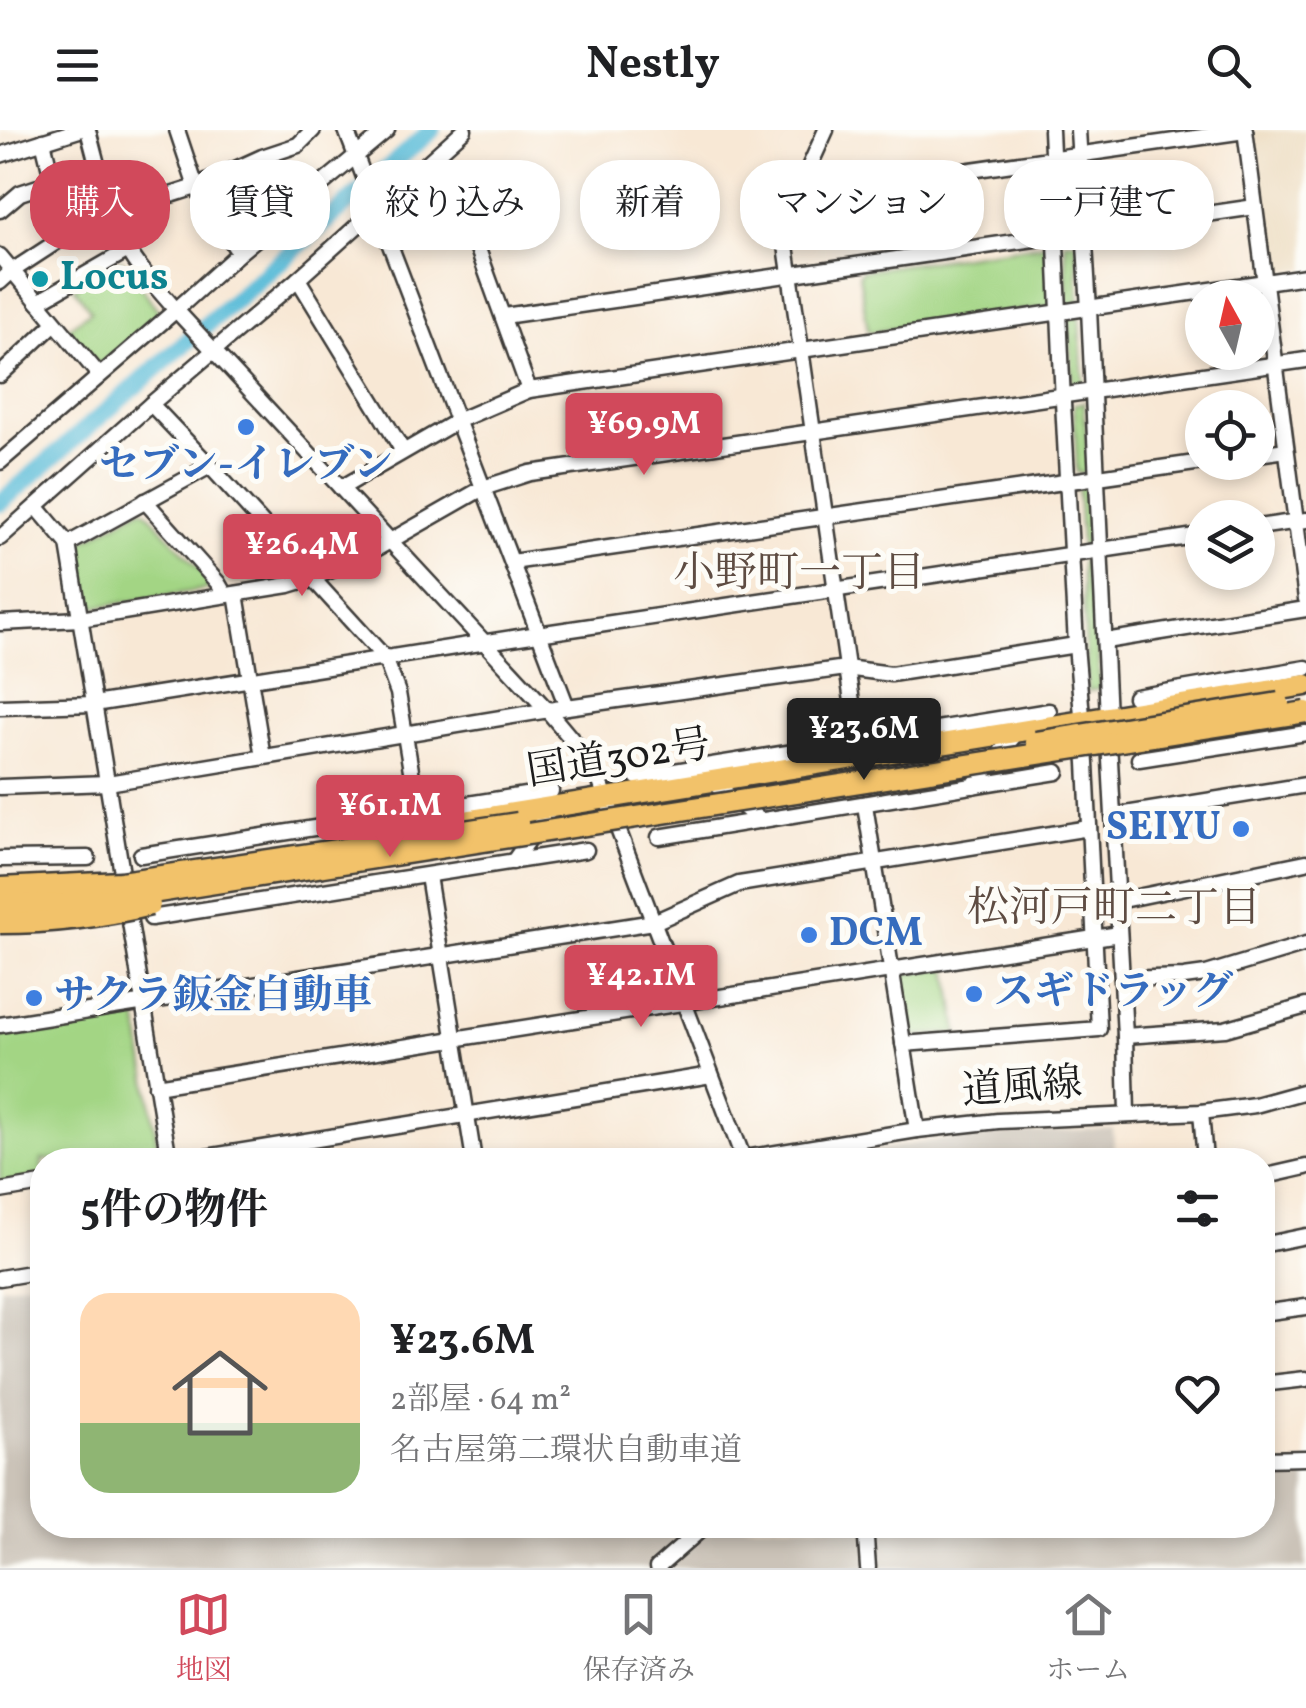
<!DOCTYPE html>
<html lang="ja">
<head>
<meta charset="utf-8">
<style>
  :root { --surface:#fff; --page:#f6f6f6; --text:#202124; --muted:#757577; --line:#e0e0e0; --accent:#d1495b }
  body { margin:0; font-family:Vollkorn,"Noto Serif JP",serif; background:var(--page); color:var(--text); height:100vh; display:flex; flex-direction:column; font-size:38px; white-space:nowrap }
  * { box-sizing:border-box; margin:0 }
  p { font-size:32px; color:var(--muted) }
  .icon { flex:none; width:55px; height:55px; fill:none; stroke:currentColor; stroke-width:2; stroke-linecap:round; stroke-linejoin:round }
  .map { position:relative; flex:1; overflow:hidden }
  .panel { position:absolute; left:30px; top:1018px; width:1245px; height:390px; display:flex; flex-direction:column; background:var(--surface); border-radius:40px; box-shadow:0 5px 15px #0003 }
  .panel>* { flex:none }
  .banner { position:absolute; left:30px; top:30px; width:1248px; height:90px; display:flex; gap:20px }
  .needle { width:65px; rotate:352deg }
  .tools { position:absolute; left:1185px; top:150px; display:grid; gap:20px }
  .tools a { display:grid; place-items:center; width:90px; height:90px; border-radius:50%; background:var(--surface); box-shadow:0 5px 15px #0003; font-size:50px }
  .price { position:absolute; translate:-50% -85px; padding:0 22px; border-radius:10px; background:var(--accent); color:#fff; font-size:32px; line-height:65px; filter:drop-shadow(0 2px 5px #0008) }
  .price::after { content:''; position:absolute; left:50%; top:60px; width:30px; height:22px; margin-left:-15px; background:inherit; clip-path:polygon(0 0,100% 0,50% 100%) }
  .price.active { background:#222; color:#fff }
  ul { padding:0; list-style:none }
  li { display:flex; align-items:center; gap:30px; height:250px; padding:0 50px }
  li+li { border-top:2px solid var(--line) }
  li span { display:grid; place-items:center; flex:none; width:280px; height:200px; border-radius:30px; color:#555 }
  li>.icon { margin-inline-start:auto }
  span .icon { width:120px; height:120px; fill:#fffc; stroke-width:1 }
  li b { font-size:42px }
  h2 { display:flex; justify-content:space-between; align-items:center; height:120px; padding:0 50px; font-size:42px }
  .tag { padding:0 35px; border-radius:40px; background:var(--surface); box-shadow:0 5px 15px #0003; font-size:35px; line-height:90px }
  .tag.active { background:var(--accent); color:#fff }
  header { display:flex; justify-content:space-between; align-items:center; height:130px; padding:0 50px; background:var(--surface); font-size:45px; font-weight:700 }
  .menu { display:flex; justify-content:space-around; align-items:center; height:140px; border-top:2px solid var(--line); background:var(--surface); font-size:28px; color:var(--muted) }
  .menu a { display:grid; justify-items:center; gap:5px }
  .menu .active { color:var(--accent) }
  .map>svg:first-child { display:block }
</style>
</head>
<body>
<header><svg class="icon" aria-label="menu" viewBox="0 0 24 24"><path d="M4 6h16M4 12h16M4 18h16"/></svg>Nestly<svg class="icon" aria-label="search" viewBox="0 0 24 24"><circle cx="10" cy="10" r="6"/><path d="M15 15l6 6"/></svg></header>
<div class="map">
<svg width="1306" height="1438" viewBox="0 0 1306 1438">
  <rect width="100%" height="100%" fill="#fdfcf7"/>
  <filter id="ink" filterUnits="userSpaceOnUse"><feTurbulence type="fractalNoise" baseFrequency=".01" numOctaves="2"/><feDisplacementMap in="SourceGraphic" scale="20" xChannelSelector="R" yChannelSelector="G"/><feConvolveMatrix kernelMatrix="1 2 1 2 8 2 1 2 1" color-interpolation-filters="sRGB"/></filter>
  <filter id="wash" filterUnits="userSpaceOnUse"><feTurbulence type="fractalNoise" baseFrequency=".0048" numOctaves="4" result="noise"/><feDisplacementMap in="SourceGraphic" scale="40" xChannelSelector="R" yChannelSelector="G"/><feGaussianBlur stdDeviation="2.25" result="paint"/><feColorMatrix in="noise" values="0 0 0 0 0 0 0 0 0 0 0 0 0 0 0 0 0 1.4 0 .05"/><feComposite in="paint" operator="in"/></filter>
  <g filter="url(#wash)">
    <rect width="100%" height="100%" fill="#f8e8d5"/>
    <polygon fill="#ebd8ba" points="1252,0 1306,0 1306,138 1274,143 1271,140"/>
    <g fill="#cbc3b8">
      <polygon points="1113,999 1115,1030 813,1030 932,1011 991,1005"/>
      <polygon points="42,1150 42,1395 1262,1395 1263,1336 1306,1333 1306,1438 0,1438 0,1157"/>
    </g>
    <g fill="#a3d584" stroke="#607850" stroke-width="2.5">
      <polygon points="1071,33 1075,96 1064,98 1061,35"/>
      <polygon points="1076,111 1079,173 1068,174 1065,112"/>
      <polygon points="1047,114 1050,118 1053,173 1050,177 871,202 868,200 859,145 861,141"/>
      <polygon points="122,130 162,186 99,236 67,199 91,181 74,158"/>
      <polygon points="1079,186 1083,253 1073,255 1069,188"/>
      <polygon points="1084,272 1088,342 1077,343 1074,274"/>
      <polygon points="1088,355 1091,415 1081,417 1078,357"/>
      <polygon points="141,379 145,380 211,452 208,459 90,478 86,476 76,418 79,414"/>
      <polygon points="1092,429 1100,559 1088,561 1081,431"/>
      <polygon points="948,838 958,903 907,906 899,845"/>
      <polygon points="133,882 137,885 159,1025 157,1028 144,1030 42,1030 42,1047 0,1054 0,902"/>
    </g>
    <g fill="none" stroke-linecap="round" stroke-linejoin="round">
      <polyline stroke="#5abcd8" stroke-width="18" points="0,373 432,0"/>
    </g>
  </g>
  <g filter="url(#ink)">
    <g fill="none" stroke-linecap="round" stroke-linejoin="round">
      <defs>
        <g id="minor">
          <path d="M88 0C99 40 107 82 128 119 140 141 160 161 176 180L548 581 594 636 744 1030"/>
          <polyline points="177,0 196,57 239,123"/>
          <polyline points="346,0 567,577"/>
          <polyline points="826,0 783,95 858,613"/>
          <polyline points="1078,0 1089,179 1110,630 1125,906 1127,984"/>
          <polyline points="1245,0 1306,469"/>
          <polyline points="0,25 79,0"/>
          <polyline points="417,41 470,97 529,260"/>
          <polyline points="795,65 1245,1"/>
          <polyline points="0,80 20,63 53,52 43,11"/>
          <polyline points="0,126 99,245"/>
          <polyline points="298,149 403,321"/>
          <polyline points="0,152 12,141 61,109 111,84 196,57 262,27 298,15 313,0"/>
          <polyline points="38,172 128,120"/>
          <polyline points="504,186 1255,77"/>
          <polyline points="0,245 55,193"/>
          <polyline points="151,274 210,336 385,528 398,563 418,682"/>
          <polyline points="1258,324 1286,320"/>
          <polyline points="0,332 176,180 239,123 387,0"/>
          <polyline points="341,358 457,291 529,260 1306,146"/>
          <polyline points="145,371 218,453 225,465"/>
          <polyline points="36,376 68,414 169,1030"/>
          <polyline points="1258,397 1306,390"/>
          <polyline points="0,408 151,274 298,149 464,0"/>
          <polyline points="68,414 210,336"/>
          <polyline points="512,432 1202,332"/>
          <polyline points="236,464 263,627"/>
          <polyline points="0,493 80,489 289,455 312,448 355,431 483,358 530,343 1306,230"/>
          <polyline points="1105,511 1306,479"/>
          <polyline points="1135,567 1306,538"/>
          <polyline points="0,577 94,574 538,504 1202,405"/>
          <polyline points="1139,629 1306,603"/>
          <polyline points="637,647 1049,581"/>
          <polyline points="711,651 761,691"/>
          <polyline points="973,656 1018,601"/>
          <polyline points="0,657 108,653 567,577 846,538 891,544 1076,515"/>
          <polyline points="865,675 917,1000"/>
          <polyline points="1113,686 1306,655"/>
          <polyline points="659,707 1057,642"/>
          <polyline points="141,725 551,661"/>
          <polyline points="0,729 88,728"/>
          <polyline points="513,732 553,676"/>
          <polyline points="428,746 474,1030"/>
          <polyline points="1118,771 1306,732"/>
          <polyline points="151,788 586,720"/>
          <polyline points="1122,849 1184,847 1206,844 1306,814"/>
          <polyline points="0,895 654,792 739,754 1089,698"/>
          <polyline points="1125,906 1225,899 1306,876"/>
          <polyline points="903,914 1099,899 1086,633 1076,515 1063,272 1051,0"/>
          <polyline points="156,956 1119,804"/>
          <polyline points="1201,982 1205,1030"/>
          <polyline points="188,1030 711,945"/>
          <polyline points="733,1030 917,1000 998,991 1201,982 1255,975 1306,961"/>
          <polyline points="1262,1047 1306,1037"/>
          <polyline points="0,1061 42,1054"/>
          <polyline points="1262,1115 1306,1106"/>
          <polyline points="0,1148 42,1141"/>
          <polyline points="1262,1183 1306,1177"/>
          <polyline points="1262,1254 1306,1249"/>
          <polyline points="1262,1329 1306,1328"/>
          <polyline points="865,1395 868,1438"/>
          <polyline points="657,1438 706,1395"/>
        </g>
        <polyline id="highway" points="415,699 1306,555"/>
      </defs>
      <use href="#minor" stroke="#3d3b38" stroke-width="19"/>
      <use href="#highway" stroke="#3d3b38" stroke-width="25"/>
      <use href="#minor" stroke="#fff" stroke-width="14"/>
      <use href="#highway" stroke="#f2c26a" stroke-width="20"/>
      <defs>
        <g id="highway-bridge">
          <polyline points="1036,612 1279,573"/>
          <polyline points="0,758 121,752 518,693"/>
          <polyline points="0,775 64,774 120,768 1306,582"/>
          <path d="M0 793C51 793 101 787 150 775"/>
        </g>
      </defs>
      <use href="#highway-bridge" stroke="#3d3b38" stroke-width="25" stroke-linecap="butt"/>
      <use href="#highway-bridge" stroke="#f2c26a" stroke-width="20"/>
    </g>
  </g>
  <circle fill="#0f9aa8" stroke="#fdfcf7" stroke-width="4" cx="40" cy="149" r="10"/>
  <g fill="#3f7fe0" stroke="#fdfcf7" stroke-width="4">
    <circle cx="246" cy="297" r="10"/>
    <circle cx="1241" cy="699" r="10"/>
    <circle cx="809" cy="805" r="10"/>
    <circle cx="974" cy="864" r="10"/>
    <circle cx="34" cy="868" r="10"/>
  </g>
  <g text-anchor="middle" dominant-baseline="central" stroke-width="10" stroke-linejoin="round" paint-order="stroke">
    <g font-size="40" font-weight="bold" fill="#0d838f" stroke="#fdfcf7" text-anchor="start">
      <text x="60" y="149">Locus</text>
    </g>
    <g font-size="40" font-weight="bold" fill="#366cbe" stroke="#fdfcf7" text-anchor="start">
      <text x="246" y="337" text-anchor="middle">セブン-イレブン</text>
      <text x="1221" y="699" text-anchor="end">SEIYU</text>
      <text x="829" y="805">DCM</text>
      <text x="994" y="864">スギドラッグ</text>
      <text x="54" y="868">サクラ鈑金自動車</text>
    </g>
    <g font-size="40" fill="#1c1c1c" stroke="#fdfcf7">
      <text transform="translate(619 630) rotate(-9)">国道302号</text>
      <text transform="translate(1022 959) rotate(-4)">道風線</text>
    </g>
    <g font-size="42" fill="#5e4c42" stroke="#fdfcf7">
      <text x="799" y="445">小野町一丁目</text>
      <text x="1114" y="780">松河戸町二丁目</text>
    </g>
  </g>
</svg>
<div class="tools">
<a><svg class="needle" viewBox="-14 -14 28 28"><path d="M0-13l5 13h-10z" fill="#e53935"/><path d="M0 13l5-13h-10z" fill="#757577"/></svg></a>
<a><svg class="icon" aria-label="locate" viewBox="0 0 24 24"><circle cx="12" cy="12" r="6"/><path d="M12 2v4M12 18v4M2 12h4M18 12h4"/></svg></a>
<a><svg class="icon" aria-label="layers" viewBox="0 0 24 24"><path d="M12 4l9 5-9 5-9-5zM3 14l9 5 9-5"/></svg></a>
</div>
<b class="price" style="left:644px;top:348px">¥69.9M</b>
<b class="price" style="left:302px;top:469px">¥26.4M</b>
<b class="price active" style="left:864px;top:653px">¥23.6M</b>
<b class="price" style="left:390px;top:730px">¥61.1M</b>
<b class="price" style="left:641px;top:900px">¥42.1M</b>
<div class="banner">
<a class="tag active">購入</a>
<a class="tag">賃貸</a>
<a class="tag">絞り込み</a>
<a class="tag">新着</a>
<a class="tag">マンション</a>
<a class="tag">一戸建て</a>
</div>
<section class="panel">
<h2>5件の物件<svg class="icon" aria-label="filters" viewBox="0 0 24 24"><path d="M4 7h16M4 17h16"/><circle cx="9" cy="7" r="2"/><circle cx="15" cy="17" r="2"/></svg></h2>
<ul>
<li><span style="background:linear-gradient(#ffd9b3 65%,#8fb573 0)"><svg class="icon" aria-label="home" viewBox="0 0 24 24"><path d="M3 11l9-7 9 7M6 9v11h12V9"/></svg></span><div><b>¥23.6M</b><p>2部屋 · 64 m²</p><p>名古屋第二環状自動車道</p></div><svg class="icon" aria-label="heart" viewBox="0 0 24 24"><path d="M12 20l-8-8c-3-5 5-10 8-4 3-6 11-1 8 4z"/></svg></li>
</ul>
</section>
</div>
<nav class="menu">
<a class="active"><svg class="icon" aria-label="map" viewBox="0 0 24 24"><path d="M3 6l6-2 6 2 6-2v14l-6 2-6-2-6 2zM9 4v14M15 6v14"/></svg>地図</a>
<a><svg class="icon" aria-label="saved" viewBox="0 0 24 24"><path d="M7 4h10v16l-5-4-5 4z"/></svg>保存済み</a>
<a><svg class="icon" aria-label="home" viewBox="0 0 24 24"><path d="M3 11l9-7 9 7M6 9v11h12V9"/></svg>ホーム</a>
</nav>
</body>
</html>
